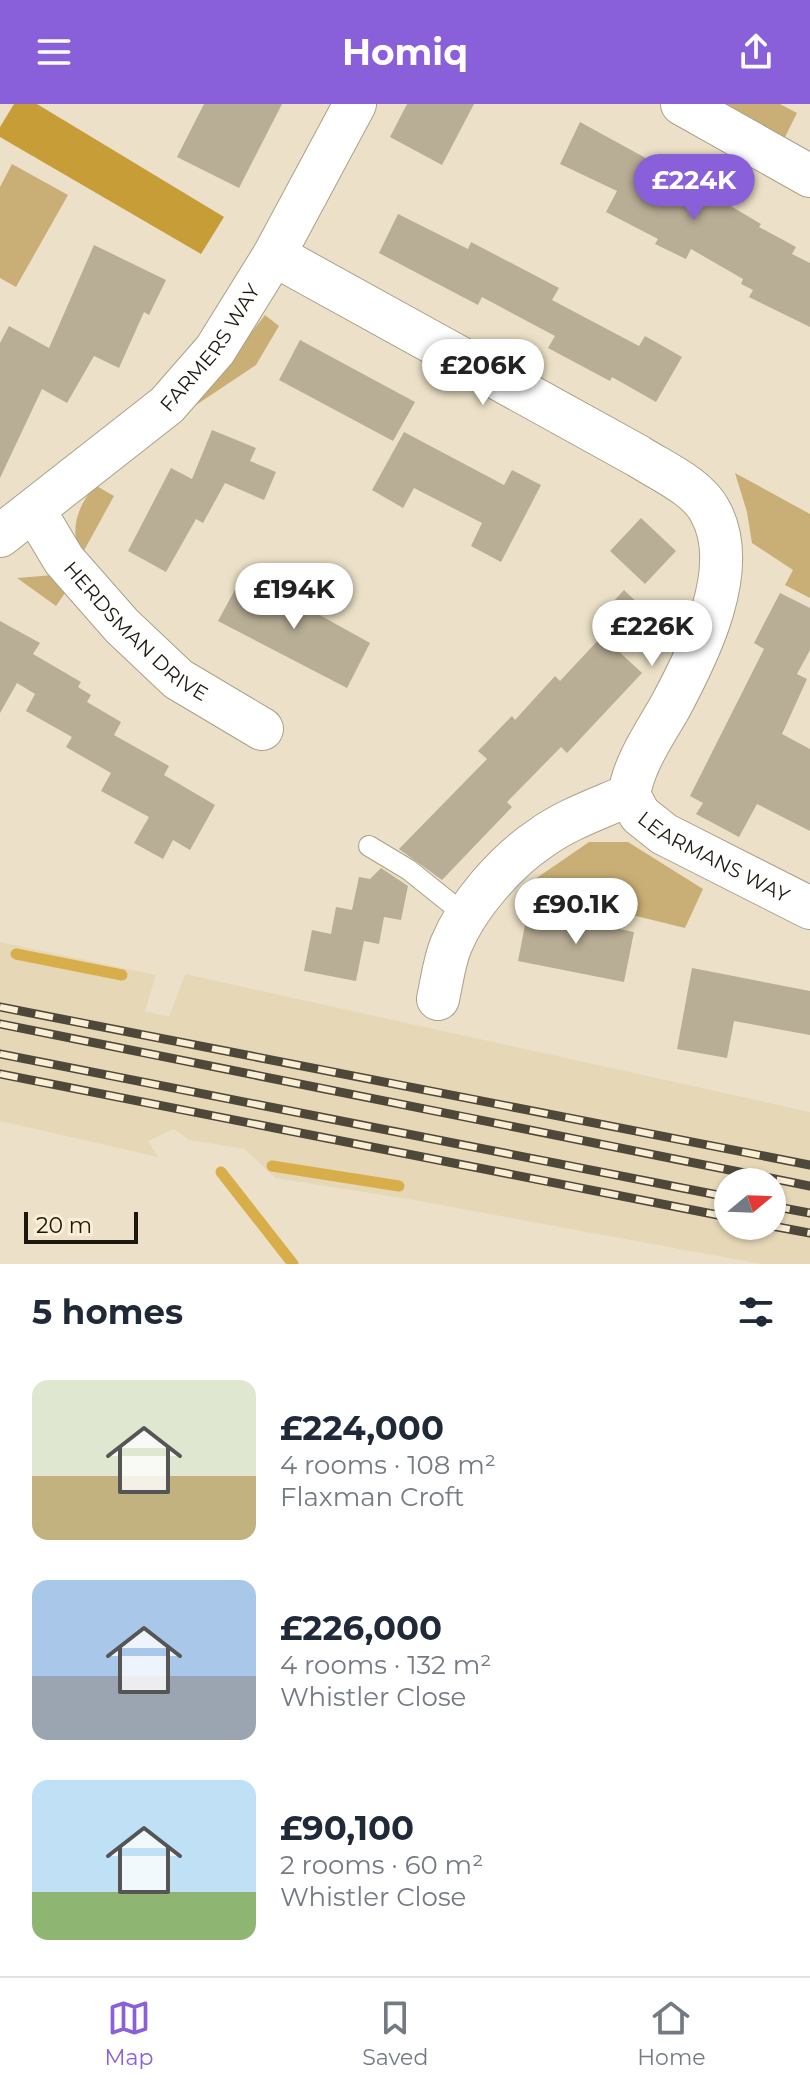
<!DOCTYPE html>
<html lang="en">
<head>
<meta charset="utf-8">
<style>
  :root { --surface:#fff; --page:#f2f2f3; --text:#1f2937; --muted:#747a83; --line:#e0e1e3; --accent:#895fda }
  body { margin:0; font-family:Montserrat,sans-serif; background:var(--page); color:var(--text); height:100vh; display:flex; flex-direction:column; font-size:30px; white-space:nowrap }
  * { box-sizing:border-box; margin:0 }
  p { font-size:26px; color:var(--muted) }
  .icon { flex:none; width:44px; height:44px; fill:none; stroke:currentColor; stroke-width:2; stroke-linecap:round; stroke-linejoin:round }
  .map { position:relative; height:1160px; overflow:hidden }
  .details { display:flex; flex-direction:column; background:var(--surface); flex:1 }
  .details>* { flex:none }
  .needle { width:52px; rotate:71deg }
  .tools { position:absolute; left:714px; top:1064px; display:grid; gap:16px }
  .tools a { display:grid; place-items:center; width:72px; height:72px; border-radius:50%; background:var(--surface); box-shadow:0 2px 6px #0004; font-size:40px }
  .scale { position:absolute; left:24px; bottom:20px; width:114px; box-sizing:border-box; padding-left:8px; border:4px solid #1c180f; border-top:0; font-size:22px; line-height:28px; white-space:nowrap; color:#1c180f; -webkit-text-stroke:6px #faeed5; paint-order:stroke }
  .price { position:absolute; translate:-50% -68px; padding:0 18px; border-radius:28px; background:#fff; color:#222; font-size:26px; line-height:52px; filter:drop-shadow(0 2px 4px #0008) }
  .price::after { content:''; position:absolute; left:50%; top:48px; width:24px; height:18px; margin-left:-12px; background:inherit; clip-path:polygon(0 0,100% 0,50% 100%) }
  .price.active { background:var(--accent); color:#fff }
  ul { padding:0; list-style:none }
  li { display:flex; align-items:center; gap:24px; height:200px; padding:0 32px }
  li span { display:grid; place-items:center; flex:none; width:224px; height:160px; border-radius:16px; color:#555 }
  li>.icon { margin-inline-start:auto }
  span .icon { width:96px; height:96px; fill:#fffc; stroke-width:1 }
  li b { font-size:34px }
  h2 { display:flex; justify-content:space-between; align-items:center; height:96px; padding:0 32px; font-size:34px }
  header { display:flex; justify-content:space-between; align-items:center; height:104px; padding:0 32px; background:var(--accent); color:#fff; font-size:36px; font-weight:700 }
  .tab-bar { display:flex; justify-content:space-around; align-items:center; height:112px; border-top:2px solid var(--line); background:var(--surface); font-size:22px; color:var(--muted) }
  .tab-bar a { display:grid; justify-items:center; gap:4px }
  .tab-bar .active { color:var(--accent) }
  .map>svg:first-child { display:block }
</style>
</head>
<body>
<header><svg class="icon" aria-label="menu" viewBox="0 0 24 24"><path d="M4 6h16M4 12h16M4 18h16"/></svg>Homiq<svg class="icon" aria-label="share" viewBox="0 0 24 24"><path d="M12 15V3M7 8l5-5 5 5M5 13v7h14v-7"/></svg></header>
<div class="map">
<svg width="810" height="1160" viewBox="0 0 810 1160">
  <rect width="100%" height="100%" fill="#ece1c8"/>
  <path fill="#e6d7b7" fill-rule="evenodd" d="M0 838 156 871 145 907 169 913 185 870 810 1008V1160H761L408 1095 275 1074 245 1045 189 1036 174 1025 148 1037 158 1053 0 1017ZM728 1078H772V1122H728Z"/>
  <g fill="#c9af75">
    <polygon points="722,0 780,0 797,9 784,35"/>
    <polygon points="12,60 68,91 16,183 0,174 0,83"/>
    <polygon points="265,211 279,222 256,261 193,303"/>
    <polygon points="735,369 810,410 810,494 785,481 793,466 752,439 747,408"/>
    <path d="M95 381 114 392 81 452C69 425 77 404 95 381Z"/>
    <polygon points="53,471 67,486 56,502 17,474"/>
    <polygon points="589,738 628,738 703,785 685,824 522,784"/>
  </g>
  <polygon fill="#c69d37" points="14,0 37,0 224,113 201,150 0,33 0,23"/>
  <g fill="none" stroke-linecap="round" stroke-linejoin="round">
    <g stroke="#d8ae4b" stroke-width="11">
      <polyline points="16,850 122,871"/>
      <polyline points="272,1062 399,1082"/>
      <polyline points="221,1068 293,1160"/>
    </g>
  </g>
  <g fill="#b8ad95">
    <polygon points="204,0 282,0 239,84 177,53"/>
    <polygon points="407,0 474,0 442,61 390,33"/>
    <polygon points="580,18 673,69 671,73 729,101 761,120 759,123 796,143 792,150 810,159 810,223 749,193 753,186 741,180 743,175 691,145 686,155 655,140 658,135 606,108 617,87 560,60"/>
    <polygon points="398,110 468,145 471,138 559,184 552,196 639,242 645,232 682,253 656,298 612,273 610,277 548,244 555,232 482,193 478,201 379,149"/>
    <polygon points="94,141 166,176 149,211 144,208 119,264 94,252 67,299 42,285 0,374 0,239 9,222 49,244"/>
    <polygon points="300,236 415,298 393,337 279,276"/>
    <polygon points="212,326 256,344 250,357 276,368 264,396 225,379 203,419 196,415 166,468 128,447 171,364 192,375"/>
    <polygon points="404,328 504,381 512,366 541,381 501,458 471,442 482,419 414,384 403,404 372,386"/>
    <polygon points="641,414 676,447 645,480 610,447"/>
    <polygon points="244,469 370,539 347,584 218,517"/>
    <polygon points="624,486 648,509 626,533 602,510"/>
    <polygon points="780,489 810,504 810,546 797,570 807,575 782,630 810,645 810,727 757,700 739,733 696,710 703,699 690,692 764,545 754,539"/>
    <polygon points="0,517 40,539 33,550 81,578 78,583 91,591 87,598 121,618 114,631 169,662 164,671 215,701 190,746 173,736 163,755 134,739 149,713 101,687 111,669 66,643 72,633 26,607 35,590 17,579 0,609"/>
    <polygon points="602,532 642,569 567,649 561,643 507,698 512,703 442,776 399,745 487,655 478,647 512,612 515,616 555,572 560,577"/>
    <polygon points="381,764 408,782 401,816 384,813 379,840 364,837 356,877 304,867 312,826 331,830 336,803 352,806 359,773 370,775"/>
    <polygon points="528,806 634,828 624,878 518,857"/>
    <polygon points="692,864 810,887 810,931 734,917 727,954 677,945"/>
  </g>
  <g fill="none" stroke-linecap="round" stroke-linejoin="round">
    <defs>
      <polyline id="service" points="369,742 409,766 465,811"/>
      <g id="minor">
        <polyline points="682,0 810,72"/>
        <path d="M274 151 638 352C661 367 697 382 710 407 742 464 698 551 670 603 654 631 634 659 629 691"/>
        <path id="s1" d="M34 406 64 456 122 522 178 575 262 625"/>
        <path id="s2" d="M0 432 167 301 215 246 274 151 355 0"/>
        <path id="s3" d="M629 691 640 711 664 730 810 804"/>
        <path d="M438 895C442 877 444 858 451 841 467 802 505 758 541 734 567 715 600 704 629 691"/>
      </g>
    </defs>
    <use href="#service" stroke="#aba088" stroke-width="22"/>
    <use href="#minor" stroke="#aba088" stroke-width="44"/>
    <use href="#service" stroke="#fff" stroke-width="20"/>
    <use href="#minor" stroke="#fff" stroke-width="42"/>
    <defs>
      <g id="rail">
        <polyline points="0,903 810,1061"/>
        <polyline points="0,920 810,1082"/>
        <polyline points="0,950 728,1093"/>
        <polyline points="0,970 728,1113"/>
        <polyline points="772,1102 810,1109"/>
        <polyline points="772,1122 810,1129"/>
      </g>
    </defs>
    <use href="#rail" stroke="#4e483b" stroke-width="9"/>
    <use href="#rail" stroke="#faeed5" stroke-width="6" stroke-dasharray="18" stroke-linecap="butt"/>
  </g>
  <g text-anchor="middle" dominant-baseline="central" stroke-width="7" stroke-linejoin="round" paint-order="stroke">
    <g font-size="20" fill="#1c180f" stroke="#faeed5">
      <text stroke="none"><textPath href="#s2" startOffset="284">FARMERS WAY</textPath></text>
      <text stroke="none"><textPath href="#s1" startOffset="160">HERDSMAN DRIVE</textPath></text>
      <text stroke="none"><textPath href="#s3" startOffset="108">LEARMANS WAY</textPath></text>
    </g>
  </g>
</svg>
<div class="tools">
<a><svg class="needle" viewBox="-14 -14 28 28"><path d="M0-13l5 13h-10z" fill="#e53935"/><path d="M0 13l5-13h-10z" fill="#747a83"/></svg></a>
</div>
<div class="scale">20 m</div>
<b class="price active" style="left:694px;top:118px">£224K</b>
<b class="price" style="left:483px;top:303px">£206K</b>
<b class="price" style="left:294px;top:527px">£194K</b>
<b class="price" style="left:652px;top:564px">£226K</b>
<b class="price" style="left:576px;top:842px">£90.1K</b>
</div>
<section class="details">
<h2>5 homes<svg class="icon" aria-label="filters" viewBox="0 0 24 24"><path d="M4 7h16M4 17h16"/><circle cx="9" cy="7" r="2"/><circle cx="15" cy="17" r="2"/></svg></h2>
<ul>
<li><span style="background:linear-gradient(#dfe7d0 60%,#c2b280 0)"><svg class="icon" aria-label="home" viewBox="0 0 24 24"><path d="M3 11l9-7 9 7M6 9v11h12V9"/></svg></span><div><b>£224,000</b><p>4 rooms · 108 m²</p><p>Flaxman Croft</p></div></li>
<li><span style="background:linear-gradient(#a9c7e8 60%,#9aa5b1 0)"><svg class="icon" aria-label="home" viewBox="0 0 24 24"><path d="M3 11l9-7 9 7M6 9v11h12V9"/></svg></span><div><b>£226,000</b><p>4 rooms · 132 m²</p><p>Whistler Close</p></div></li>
<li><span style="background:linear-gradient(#bfe0f5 70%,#8fb573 0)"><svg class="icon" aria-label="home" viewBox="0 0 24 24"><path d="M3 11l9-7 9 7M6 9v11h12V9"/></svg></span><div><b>£90,100</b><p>2 rooms · 60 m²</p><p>Whistler Close</p></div></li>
</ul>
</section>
<nav class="tab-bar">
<a class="active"><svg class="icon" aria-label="map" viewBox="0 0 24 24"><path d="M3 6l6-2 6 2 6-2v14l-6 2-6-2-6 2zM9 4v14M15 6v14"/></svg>Map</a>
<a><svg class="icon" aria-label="saved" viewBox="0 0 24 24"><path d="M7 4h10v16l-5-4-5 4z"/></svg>Saved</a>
<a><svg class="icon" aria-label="home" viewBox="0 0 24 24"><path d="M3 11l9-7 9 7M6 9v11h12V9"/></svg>Home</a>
</nav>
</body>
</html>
